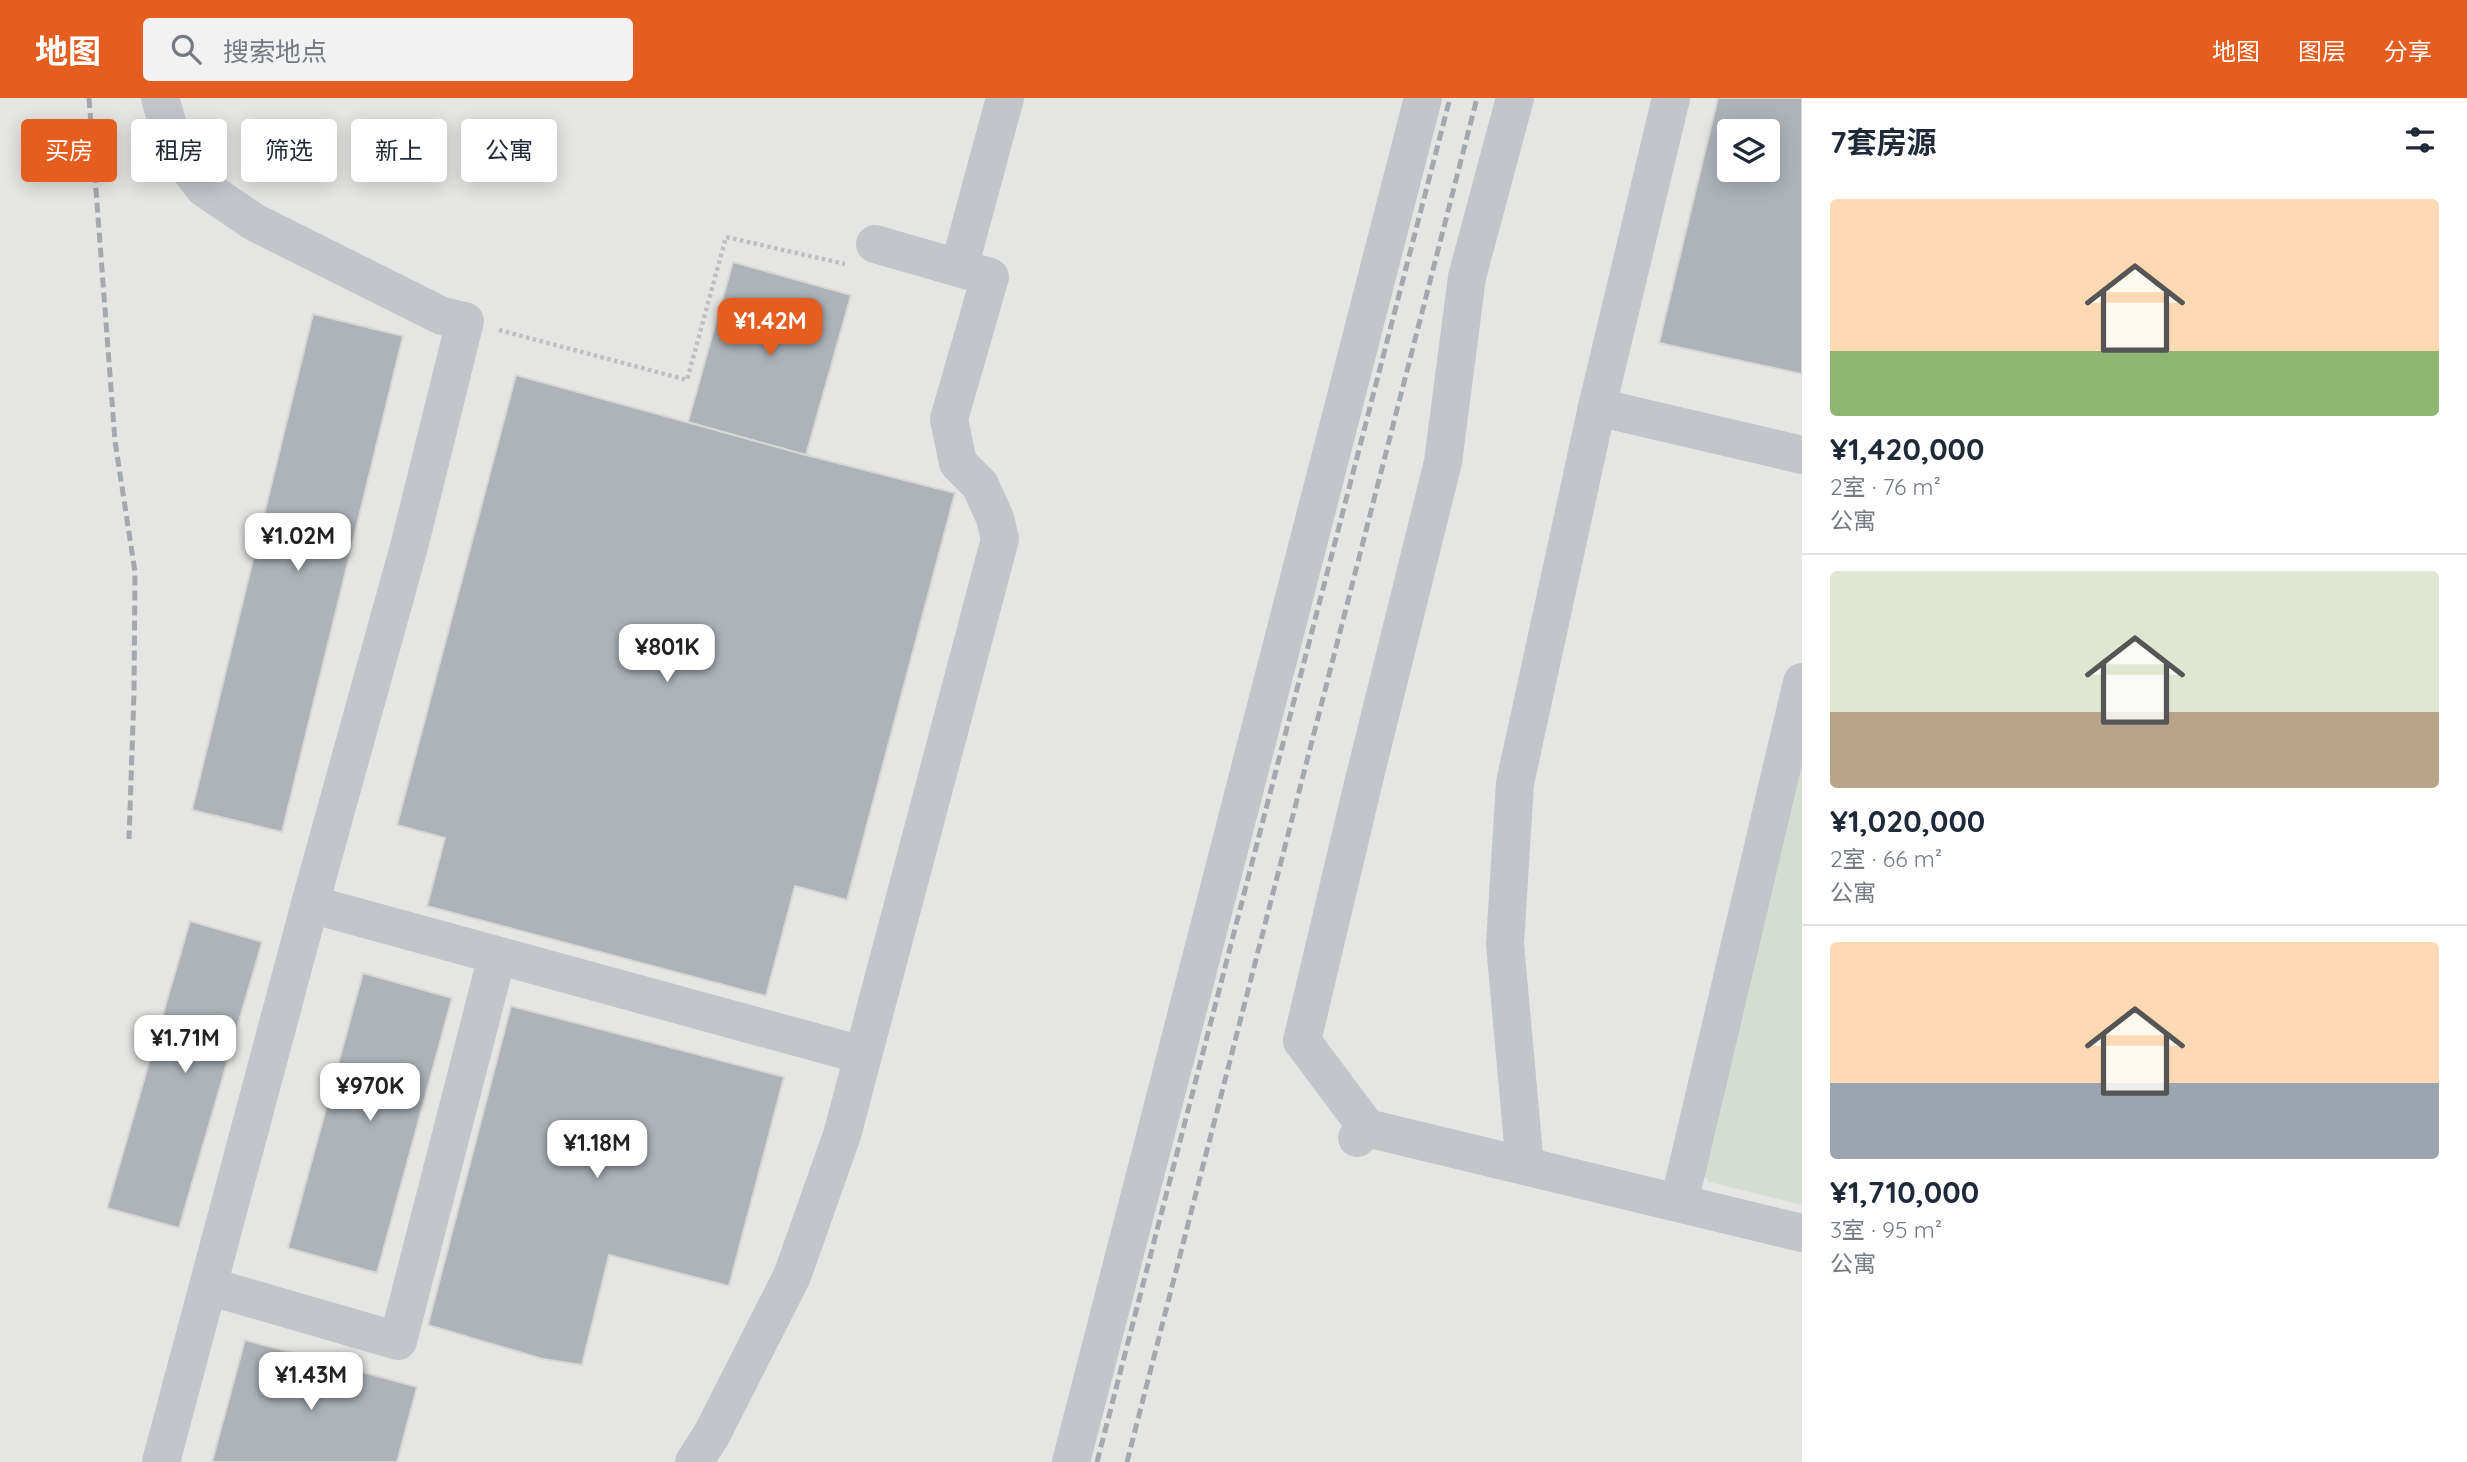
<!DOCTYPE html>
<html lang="zh">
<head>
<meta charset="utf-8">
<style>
  :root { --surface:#fff; --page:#f2f2f3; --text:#1f2937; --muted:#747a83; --line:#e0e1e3; --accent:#e65e1f }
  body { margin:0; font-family:Quicksand,"Noto Sans SC",sans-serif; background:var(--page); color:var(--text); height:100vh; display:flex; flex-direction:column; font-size:26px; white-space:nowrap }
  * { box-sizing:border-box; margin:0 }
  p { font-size:23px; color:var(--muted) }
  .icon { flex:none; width:38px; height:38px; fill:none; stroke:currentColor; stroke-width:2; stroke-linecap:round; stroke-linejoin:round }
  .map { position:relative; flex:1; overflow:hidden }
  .details { display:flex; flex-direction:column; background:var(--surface); width:665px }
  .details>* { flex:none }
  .guide { position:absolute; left:21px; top:21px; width:665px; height:63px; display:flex; gap:14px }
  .fabs { position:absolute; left:1717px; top:21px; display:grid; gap:14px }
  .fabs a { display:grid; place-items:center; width:63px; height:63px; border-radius:7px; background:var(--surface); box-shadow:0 4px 18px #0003; font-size:35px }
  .price { position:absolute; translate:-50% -60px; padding:0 16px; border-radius:14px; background:#fff; color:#222; font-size:23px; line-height:46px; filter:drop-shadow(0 2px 4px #0008) }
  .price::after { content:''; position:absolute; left:50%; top:42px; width:21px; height:16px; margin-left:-10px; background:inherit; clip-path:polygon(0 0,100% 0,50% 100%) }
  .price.on { background:var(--accent); color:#fff }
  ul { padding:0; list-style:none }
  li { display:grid; align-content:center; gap:14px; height:371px; padding:0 28px }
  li+li { border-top:2px solid var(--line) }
  li span { display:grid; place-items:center; height:217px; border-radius:7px; color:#555 }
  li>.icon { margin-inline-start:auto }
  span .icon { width:126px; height:126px; fill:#fffc; stroke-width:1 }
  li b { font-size:30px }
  h2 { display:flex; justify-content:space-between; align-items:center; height:84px; padding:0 28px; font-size:30px }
  .tag { padding:0 24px; border-radius:7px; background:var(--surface); box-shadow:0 4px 18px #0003; font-size:24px; line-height:63px }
  .tag.on { background:var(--accent); color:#fff }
  header { display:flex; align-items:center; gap:42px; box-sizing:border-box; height:98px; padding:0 35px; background:var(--accent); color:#fff }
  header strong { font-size:33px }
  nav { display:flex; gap:38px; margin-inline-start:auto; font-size:24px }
  .search { width:490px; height:63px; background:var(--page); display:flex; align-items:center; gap:18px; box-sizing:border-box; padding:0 24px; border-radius:7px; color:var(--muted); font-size:26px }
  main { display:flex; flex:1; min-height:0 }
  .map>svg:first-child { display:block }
</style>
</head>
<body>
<header>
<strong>地图</strong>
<div class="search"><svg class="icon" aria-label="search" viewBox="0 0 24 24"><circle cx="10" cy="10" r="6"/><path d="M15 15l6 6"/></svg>搜索地点</div>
<nav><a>地图</a><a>图层</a><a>分享</a></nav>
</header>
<main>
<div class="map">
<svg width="1802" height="1364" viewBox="0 0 1802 1364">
  <rect width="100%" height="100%" fill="#f4f5f0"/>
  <path fill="#e5e6e4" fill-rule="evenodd" d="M0 0H1802V1364H0ZM1729 33H1768V72H1729Z"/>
  <polygon fill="#d5dcd1" points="1802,656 1802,1107 1709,1084 1702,1073"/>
  <g fill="#adb3b9" stroke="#d6d6d3" stroke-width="2" fill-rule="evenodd">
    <path d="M1718 0H1802V276L1659 245ZM1729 33H1768V72H1729Z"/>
    <polygon points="733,164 851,197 806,357 688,324"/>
    <polygon points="313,216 403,238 282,734 192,712"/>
    <polygon points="516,277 806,357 955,395 847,802 795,788 766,898 427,808 445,740 397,727"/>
    <polygon points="190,823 262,844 179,1130 107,1110"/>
    <polygon points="363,875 452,900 377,1175 288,1150"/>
    <polygon points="511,908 784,979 729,1188 609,1157 582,1267 543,1261 428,1227"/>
    <polygon points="245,1242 417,1289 397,1364 212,1364"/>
  </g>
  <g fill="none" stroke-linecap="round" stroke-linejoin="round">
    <polyline stroke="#bebfc1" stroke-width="4.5" stroke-dasharray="3.5 3.5" stroke-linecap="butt" points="499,232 687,282 726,139 845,166"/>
    <g stroke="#c2c5c9" stroke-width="38">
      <polyline points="160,0 175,52 204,90 254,124 442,218 465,223 410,445 310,806 161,1364"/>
      <polyline points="959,170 1005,0"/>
      <polyline points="1597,309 1802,357"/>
      <polyline points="310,806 862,957"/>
      <polyline points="1367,1030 1302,943 1363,686 1443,364 1467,179 1515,0"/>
      <polyline points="1357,1040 1367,1030 1802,1135"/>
      <polyline points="1525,1068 1505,846 1515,685 1597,309 1671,0"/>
      <polyline points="1679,1105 1802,584"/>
      <polyline points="208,1188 398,1243 497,858"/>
      <polyline points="694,1364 712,1336 792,1178 842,1037 1000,441 995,420 980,387 958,365 949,321 990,179 875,146"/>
      <polyline points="1071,1364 1423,0"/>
    </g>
    <g stroke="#a4a9af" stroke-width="5" stroke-dasharray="10 5" stroke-linecap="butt">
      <polyline points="89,0 115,343 135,474 134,595 129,741"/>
      <polyline points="1097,1364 1450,0"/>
      <polyline points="1127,1364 1477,0"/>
    </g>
  </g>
</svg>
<div class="fabs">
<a><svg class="icon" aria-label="layers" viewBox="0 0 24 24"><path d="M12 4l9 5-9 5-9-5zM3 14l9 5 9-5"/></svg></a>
</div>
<b class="price on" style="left:770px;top:260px">¥1.42M</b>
<b class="price" style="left:298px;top:475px">¥1.02M</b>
<b class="price" style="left:667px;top:586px">¥801K</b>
<b class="price" style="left:185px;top:977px">¥1.71M</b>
<b class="price" style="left:370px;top:1025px">¥970K</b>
<b class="price" style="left:597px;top:1082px">¥1.18M</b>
<b class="price" style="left:311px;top:1314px">¥1.43M</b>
<div class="guide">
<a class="tag on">买房</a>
<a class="tag">租房</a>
<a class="tag">筛选</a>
<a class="tag">新上</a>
<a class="tag">公寓</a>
</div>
</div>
<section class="details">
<h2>7套房源<svg class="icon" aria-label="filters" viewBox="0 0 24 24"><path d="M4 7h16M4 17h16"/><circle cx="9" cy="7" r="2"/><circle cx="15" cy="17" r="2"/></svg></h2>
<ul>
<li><span style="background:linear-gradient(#ffd9b3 70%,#8fb573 0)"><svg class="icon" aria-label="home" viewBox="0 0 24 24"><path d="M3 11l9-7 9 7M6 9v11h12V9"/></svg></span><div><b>¥1,420,000</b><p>2室 · 76 m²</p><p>公寓</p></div></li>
<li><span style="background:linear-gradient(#dfe7d0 65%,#b9a48a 0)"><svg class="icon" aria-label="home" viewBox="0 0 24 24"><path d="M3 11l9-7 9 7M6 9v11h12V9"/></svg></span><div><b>¥1,020,000</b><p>2室 · 66 m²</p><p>公寓</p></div></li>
<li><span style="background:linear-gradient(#ffd9b3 65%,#9aa5b1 0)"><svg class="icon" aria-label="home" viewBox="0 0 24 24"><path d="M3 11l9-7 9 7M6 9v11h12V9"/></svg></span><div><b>¥1,710,000</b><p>3室 · 95 m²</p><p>公寓</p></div></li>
</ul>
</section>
</main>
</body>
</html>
